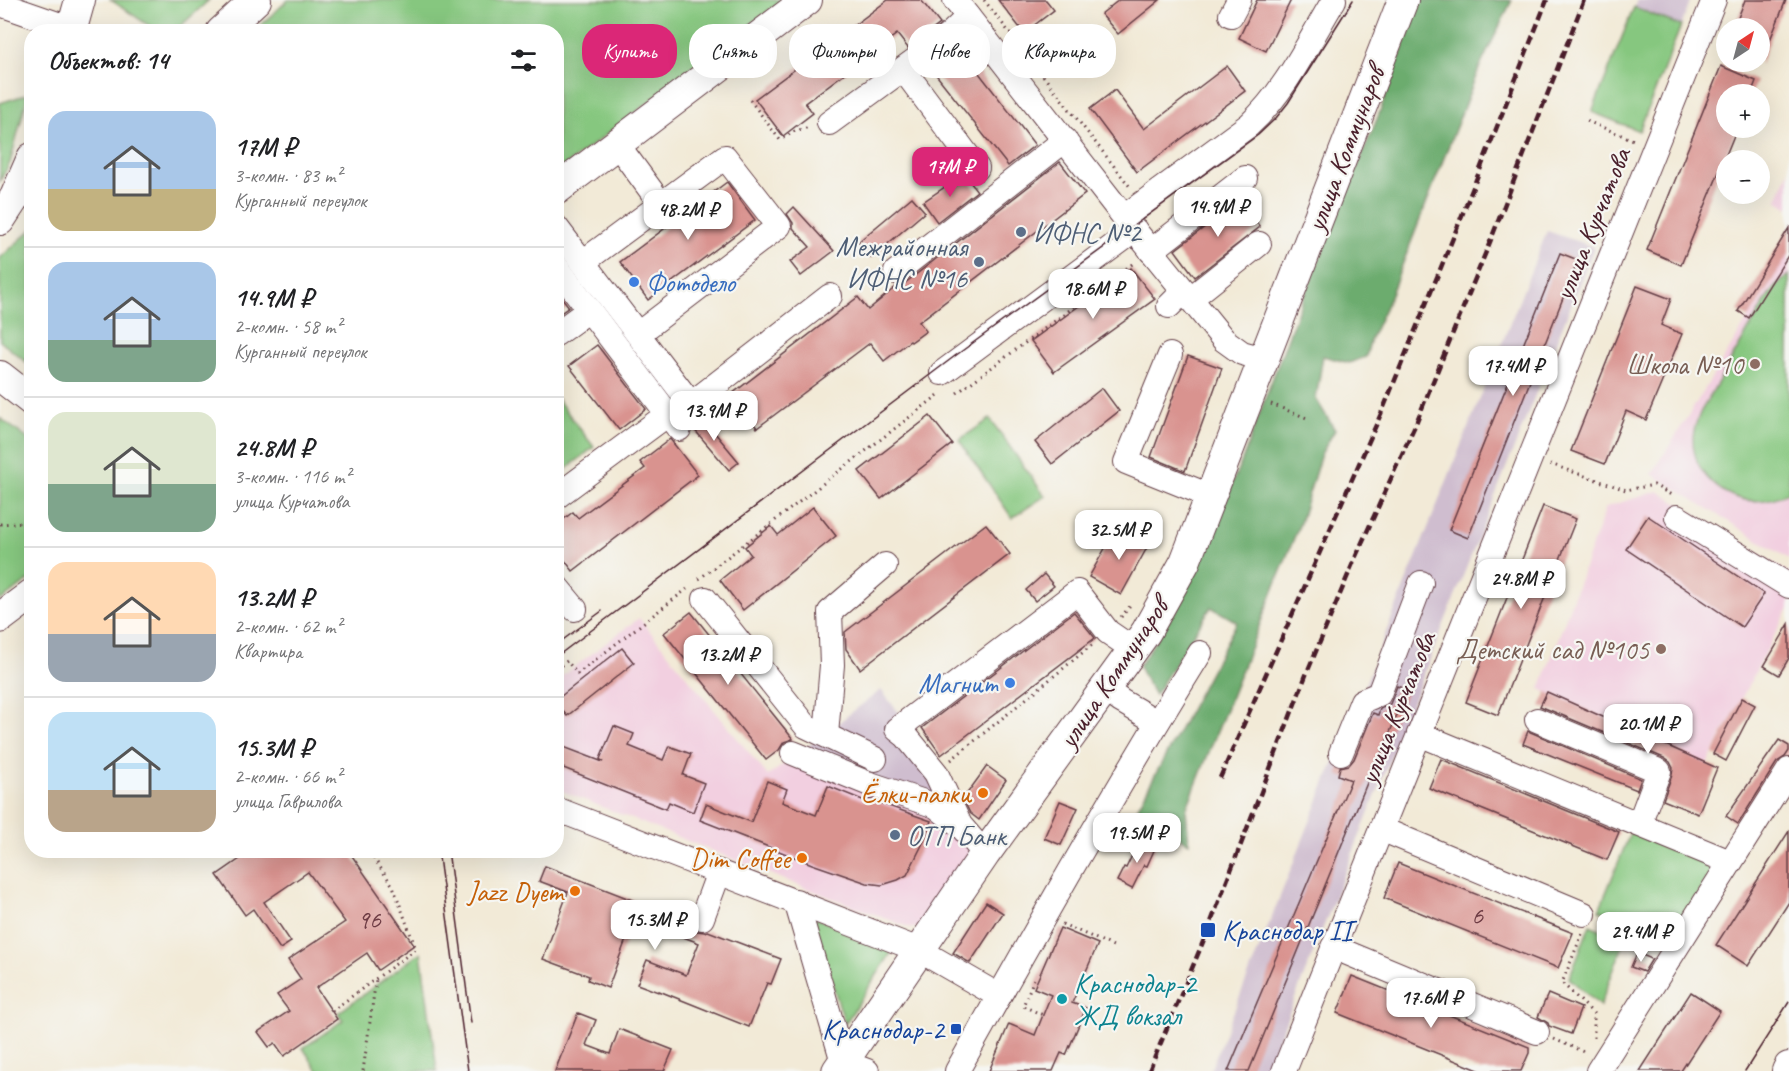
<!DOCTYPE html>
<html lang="ru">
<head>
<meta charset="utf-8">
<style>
  :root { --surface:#fff; --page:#f6f6f6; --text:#202124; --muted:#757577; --line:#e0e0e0; --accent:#db2777 }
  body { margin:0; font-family:Caveat,sans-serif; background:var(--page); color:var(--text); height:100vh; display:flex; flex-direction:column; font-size:22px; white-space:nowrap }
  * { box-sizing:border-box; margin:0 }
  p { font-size:20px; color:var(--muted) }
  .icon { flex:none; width:33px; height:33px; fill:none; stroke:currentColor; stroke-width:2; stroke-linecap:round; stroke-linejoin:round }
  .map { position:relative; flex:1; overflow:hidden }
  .details { position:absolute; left:24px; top:24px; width:540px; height:834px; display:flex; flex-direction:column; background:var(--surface); border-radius:24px; box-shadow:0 6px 24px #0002 }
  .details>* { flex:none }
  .top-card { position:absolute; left:582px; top:24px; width:570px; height:54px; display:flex; gap:12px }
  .needle { width:39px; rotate:36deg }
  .fabs { position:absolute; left:1716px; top:18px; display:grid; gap:12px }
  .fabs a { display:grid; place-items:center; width:54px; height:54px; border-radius:50%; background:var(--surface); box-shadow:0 6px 24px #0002; font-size:30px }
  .price { position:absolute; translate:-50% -51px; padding:0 14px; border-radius:12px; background:#fff; color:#222; font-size:20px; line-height:39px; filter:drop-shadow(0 2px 3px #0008) }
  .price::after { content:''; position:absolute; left:50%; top:36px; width:18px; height:14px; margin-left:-9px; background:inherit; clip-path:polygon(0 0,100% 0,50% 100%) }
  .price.current { background:var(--accent); color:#fff }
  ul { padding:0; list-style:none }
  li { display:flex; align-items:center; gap:18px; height:150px; padding:0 24px }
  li+li { border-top:2px solid var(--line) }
  li span { display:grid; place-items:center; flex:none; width:168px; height:120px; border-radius:18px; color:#555 }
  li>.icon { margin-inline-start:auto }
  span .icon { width:72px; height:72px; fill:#fffc; stroke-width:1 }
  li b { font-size:26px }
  h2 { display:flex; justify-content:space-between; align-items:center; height:72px; padding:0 24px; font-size:26px }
  .chip { padding:0 21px; border-radius:24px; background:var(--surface); box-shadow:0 6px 24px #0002; font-size:21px; line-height:54px }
  .chip.current { background:var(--accent); color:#fff }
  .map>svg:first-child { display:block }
</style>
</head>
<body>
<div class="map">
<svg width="1789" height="1071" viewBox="0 0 1789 1071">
  <rect width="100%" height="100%" fill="#f6f6f2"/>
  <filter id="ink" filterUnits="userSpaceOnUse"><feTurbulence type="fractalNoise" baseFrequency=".0167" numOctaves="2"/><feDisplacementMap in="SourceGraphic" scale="12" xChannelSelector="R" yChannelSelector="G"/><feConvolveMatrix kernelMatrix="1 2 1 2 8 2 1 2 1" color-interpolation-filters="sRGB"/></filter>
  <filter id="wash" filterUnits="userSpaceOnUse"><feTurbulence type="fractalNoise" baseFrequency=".008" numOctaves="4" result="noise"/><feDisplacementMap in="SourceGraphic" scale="24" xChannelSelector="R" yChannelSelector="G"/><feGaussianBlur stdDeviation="1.35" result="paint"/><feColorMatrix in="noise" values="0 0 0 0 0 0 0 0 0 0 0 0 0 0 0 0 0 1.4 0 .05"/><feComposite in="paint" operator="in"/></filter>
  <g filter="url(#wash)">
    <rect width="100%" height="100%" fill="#f2ead7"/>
    <g fill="#f2cfe0">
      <polygon points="1789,170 1789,208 1777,200"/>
      <polygon points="1789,253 1789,559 1652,474"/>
      <polygon points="1658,491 1789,573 1789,608 1707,764 1540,689 1606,507"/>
      <polygon points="639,618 768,776 791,759 937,812 974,851 921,928 911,928 808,889 557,789 557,680"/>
    </g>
    <g fill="#cfbdcf">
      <polygon points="1637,0 1691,0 1681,26 1634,7"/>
      <polygon points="1547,231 1594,247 1266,1071 1210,1071"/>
      <polygon points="881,690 902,717 955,826 791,759"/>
    </g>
    <g fill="#86c77f" stroke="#687355" stroke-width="1.5">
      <polygon points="111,0 209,0 174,32 157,31"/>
      <polygon points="288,0 783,0 557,172 556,32 253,32"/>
      <polygon points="1634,7 1681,26 1639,131 1592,112"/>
      <polygon points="28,94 10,163 0,181 0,103"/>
      <polygon points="31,230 31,366 0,341 0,258"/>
      <path d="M1789 275V491C1749 518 1691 486 1693 437 1694 428 1697 420 1701 411L1769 295 1775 287Z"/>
      <polygon points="557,399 594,447 561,473 557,467"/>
      <polygon points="0,418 32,442 31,579 0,601"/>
      <polygon points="990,419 1045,496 1012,518 959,440"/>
      <polygon points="1631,831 1716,866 1671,938 1599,910"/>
      <polygon points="811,916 893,950 845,1024"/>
      <polygon points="1590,925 1625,940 1600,1006 1569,978"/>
      <polygon points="421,952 437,1071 318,1071 303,1048 343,1020 338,1013"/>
    </g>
    <polygon fill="#6cac6e" stroke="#5b664c" stroke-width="1.5" points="1420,0 1512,0 1478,71 1387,304 1371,338 1366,357 1349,363 1323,356 1316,399 1335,430 1321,454 1300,523 1186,810 1189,843 1156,824 1140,834 1122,837 1237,622 1211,607 1155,695 1146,681 1139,666 1174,612 1241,463 1298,311 1379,114"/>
    <g id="blocks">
      <g fill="#d9938f">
        <polygon points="888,0 921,0 940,24 908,48 897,34 805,103 813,113 783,136 755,99"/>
        <polygon points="998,0 1046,0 1054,10 1024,33"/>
        <polygon points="1119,0 1160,0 1118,34 1101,14"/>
        <polygon points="1257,0 1291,0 1266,51 1239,38"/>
        <polygon points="1745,0 1786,0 1760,65 1760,28 1734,28"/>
        <polygon points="958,46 1035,145 1008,166 930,67"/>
        <polygon points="1227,66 1245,91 1137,172 1090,109 1115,90 1144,129"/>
        <polygon points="1721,66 1756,81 1751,94 1726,94 1726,128 1737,128 1681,265 1647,250"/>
        <polygon points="1060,162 1085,194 919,322 926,331 911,342 910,341 884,361 870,343 757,428 732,394 858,297 868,310 897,286 905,283"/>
        <polygon points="964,174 977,191 937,222 923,202"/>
        <polygon points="727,182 755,220 648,300 620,262"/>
        <polygon points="912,197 925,212 871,258 858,242"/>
        <polygon points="1240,200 1260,227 1195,277 1175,250"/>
        <polygon points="794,207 834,251 801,276 790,262 810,247 793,228 793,223 787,214"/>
        <polygon points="1789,228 1789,254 1749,318 1738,311"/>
        <polygon points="1560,253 1578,260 1468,538 1449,530"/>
        <polygon points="1131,268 1155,299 1054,372 1031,341"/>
        <polygon points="1637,286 1671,299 1661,325 1682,334 1646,420 1626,411 1605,464 1571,451"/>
        <polygon points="556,290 569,307 556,316"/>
        <polygon points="597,345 646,409 619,430 569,366"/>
        <polygon points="1188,356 1222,368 1185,471 1151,457"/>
        <polygon points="1102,388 1119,411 1052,464 1035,442"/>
        <polygon points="700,415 739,462 729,470 693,428 688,418 693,418"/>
        <polygon points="930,416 952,444 881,499 859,471"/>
        <polygon points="670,439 698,475 573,571 556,549 556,525 573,512 578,518 645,468 640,462"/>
        <polygon points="1543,506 1576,519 1498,715 1466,702"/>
        <polygon points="813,507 836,536 743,610 720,580 751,555 745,547 771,526 778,535"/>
        <polygon points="1648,516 1764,594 1742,627 1626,549"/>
        <polygon points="986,524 1010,554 860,669 846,649 845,632"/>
        <polygon points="1117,527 1149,544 1121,595 1089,577"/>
        <polygon points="1044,574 1054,586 1035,601 1026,590"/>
        <polygon points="691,612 793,739 784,742 779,750 766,760 664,633"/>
        <polygon points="1074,612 1095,638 941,755 922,728"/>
        <polygon points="1789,624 1789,658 1779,675 1764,666"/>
        <polygon points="622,648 634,663 567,716 556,703 556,700"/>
        <polygon points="1397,686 1407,690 1378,762 1376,761 1249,1071 1228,1071 1351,780 1338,775 1340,767 1349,765 1354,759 1373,713 1378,715 1380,709 1390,704"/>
        <polygon points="1547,692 1717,768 1698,814 1663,800 1672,775 1673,768 1670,762 1664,758 1540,706"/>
        <polygon points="1742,698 1755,705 1726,761 1713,754"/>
        <polygon points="614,726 634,734 629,746 663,760 669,746 691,754 683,775 704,783 693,812 669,802 666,809 556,765 556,744 603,762 600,759"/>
        <polygon points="1528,731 1641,779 1637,790 1523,744"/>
        <polygon points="1779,740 1789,746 1789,751 1785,757 1777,762 1738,824 1726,816"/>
        <polygon points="1441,759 1619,832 1607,860 1429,788"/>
        <polygon points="987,766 1006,780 979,820 970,813 963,799"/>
        <polygon points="767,781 787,789 782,802 816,815 828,786 865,801 866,798 931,821 924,841 907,875 898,880 882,885 867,883 812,864 700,820 706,804 751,822"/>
        <polygon points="1060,801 1078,808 1061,845 1044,838"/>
        <polygon points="1789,831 1789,902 1748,966 1716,945"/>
        <polygon points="1140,839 1156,846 1147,866 1144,865 1132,889 1117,881 1124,867 1126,868"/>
        <polygon points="253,850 348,850 414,945 378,970 367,953 316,988 337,1019 284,1056 275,1043 269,1047 258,1032 289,1011 277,995 301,979 288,960 345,922 308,872 264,902 291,942 280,949 253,909 245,915 217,875"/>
        <polygon points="1398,863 1573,933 1558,968 1384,898"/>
        <polygon points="545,866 689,922 691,928 697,931 704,932 708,931 781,959 771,984 767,983 749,1027 659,991 658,992 637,984 647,960 686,975 699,943 634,918 608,988 588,980 589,976 543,959 568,892 539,881"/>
        <polygon points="986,902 1003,913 970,963 953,953"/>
        <polygon points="1060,928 1098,944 1072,1003 1086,1008 1066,1055 1061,1053 1053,1071 989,1071 1009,1024 1035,1035 1051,995 1034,988"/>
        <polygon points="1637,953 1652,959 1644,972 1631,967"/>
        <polygon points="1352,976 1529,1047 1529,1053 1521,1071 1481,1071 1337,1013"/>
        <polygon points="1691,992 1720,1011 1681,1071 1640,1071"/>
        <polygon points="1548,994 1581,1008 1571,1034 1549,1026 1548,1023 1538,1017"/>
        <polygon points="578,1013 596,1020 586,1045 610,1054 619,1029 673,1050 664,1071 555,1071"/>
      </g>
    </g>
  </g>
  <g filter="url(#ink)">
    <use href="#blocks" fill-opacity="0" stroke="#633d45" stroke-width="1.5"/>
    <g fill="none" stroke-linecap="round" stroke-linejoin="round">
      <defs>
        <g id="minor">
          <polyline points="955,0 1124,217 1224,340 1242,353 1264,359"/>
          <polyline points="0,4 72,29"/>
          <polyline points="1231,15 1239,0"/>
          <polyline points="903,69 977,168"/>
          <polyline points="829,123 948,36 968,17"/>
          <polyline points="617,144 661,204"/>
          <path d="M1124 217 1249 125C1286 91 1308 43 1334 0"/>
          <polyline points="556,227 691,404 830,296"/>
          <polyline points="1151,251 1245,178"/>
          <polyline points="583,262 725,157 779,226 638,334"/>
          <polyline points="556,266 679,429"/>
          <polyline points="896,272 1065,140"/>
          <polyline points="1190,299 1259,244"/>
          <polyline points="1169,306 1184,291"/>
          <polyline points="556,334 589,310"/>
          <polyline points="1170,355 1126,462 1210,496"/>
          <polyline points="942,373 1135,230"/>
          <polyline points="556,497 668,414"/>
          <polyline points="1677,517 1789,586"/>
          <polyline points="556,586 575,609"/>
          <polyline points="705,599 806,726 875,759"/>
          <polyline points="1105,689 1121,701 1157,722"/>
          <polyline points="1537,720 1659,771 1639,824"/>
          <polyline points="1419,734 1730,862"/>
          <polyline points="826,735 832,665 830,612 885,565"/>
          <polyline points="793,753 867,783 936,806 958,824"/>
          <polyline points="1341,753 1362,701 1379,694 1421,583"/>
          <polyline points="556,809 919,950 999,996"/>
          <polyline points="1381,829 1584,914"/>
          <polyline points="985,854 960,825 936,773 906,736 897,729 1077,592 1108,632 1133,649"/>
          <polyline points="796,901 843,1062 867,1071"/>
          <polyline points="702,918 719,872"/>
          <polyline points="1333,947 1537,1032"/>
          <path d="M957 1071C1036 930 1115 790 1200 653"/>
          <polyline points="1284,1071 1714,0"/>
          <polyline points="1598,1071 1789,770"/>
        </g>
        <g id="major">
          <polyline points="71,32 80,0"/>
          <polyline points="221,32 256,0"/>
          <polyline points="556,190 807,0"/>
          <polyline points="0,220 15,197 32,158"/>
          <polyline points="0,376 32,401"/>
          <polyline points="0,618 32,594"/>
          <polyline points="837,1071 985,854 1146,632 1185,562 1403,0"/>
          <polyline points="1787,1071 1789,1067"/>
        </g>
      </defs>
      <use href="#minor" stroke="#633d45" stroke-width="26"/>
      <use href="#major" stroke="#633d45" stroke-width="32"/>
      <g stroke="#633d45" stroke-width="3" stroke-dasharray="1.5 4.5" stroke-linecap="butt">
        <polyline points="984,0 1131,188"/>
        <polyline points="750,100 780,140 795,131 810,127"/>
        <polyline points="1587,121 1636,141"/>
        <polyline points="26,358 32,354"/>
        <polyline points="957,393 1135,262"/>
        <polyline points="1271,404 1307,418"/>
        <polyline points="1550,464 1626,490 1654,485 1673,496"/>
        <polyline points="0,524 32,522"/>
        <polyline points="699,579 941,393"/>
        <polyline points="1121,617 1132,604"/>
        <polyline points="556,669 567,661 577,674 687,589"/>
        <polyline points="951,760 1092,645"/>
        <polyline points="1602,921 1654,943"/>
        <polyline points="1062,924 1113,946"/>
        <polyline points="1582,934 1562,983 1594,1014 1594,1039"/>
        <polyline points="1034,979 1023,1006 1043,1015"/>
        <polyline points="332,1011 416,949 393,886 368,850"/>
        <polyline points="1554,1039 1586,1053"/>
        <polyline points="363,1071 376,979"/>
      </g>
      <use href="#minor" stroke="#fff" stroke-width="24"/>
      <use href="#major" stroke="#fff" stroke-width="30"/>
      <g stroke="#4a1f2b" stroke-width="1.5">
        <polyline points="556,645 602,611"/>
        <polyline points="556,657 955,356 1258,135 1276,118 1288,103 1353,0"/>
        <polyline points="438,850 468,1071"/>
        <polyline points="448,850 471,1023"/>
        <polyline points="1745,1071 1789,1002"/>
      </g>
      <g stroke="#4a1f2b" stroke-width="4.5" stroke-dasharray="9 4.5" stroke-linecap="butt">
        <polyline points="1220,778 1384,407 1455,233 1547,0"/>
        <polyline points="1149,1071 1208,930 1306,675 1356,556 1416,423 1490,242 1584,0"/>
      </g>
    </g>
  </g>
  <g fill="#5c6f8a" stroke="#f6f6f2" stroke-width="2">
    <circle cx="1021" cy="232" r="6"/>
    <circle cx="979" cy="262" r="6"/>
    <circle cx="895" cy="835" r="6"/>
  </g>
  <g fill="#3f7fe0" stroke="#f6f6f2" stroke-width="2">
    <circle cx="634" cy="282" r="6"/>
    <circle cx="1010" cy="683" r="6"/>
  </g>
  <g fill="#8d6e63" stroke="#f6f6f2" stroke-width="2">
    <circle cx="1755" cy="364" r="6"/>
    <circle cx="1661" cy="649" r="6"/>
  </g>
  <g fill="#e8710a" stroke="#f6f6f2" stroke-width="2">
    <circle cx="983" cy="793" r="6"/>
    <circle cx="802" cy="858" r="6"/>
    <circle cx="575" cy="891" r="6"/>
  </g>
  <g fill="#1a4fb4" stroke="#f6f6f2" stroke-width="2">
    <rect x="1200" y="922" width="16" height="16" rx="3"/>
    <rect x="950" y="1023" width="12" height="12" rx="3"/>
  </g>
  <circle fill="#0f9aa8" stroke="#f6f6f2" stroke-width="2" cx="1062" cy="999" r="6"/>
  <g text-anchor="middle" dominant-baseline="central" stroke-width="4.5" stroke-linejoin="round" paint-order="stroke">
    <g font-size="26" fill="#6e3c44">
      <text x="1477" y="915">6</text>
      <text x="369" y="919">96</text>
    </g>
    <g font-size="28" fill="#4a1f2b" stroke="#f6f6f2">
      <text transform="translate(1345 149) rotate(-69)">улица Коммунаров</text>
      <text transform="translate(1592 224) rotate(-68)">улица Курчатова</text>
      <text transform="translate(1113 673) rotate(-56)">улица Коммунаров</text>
      <text transform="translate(1397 708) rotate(-68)">улица Курчатова</text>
    </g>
    <g font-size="28" fill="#4e5e75" stroke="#f6f6f2" text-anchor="start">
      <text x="1033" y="232">ИФНС №2</text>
      <text x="967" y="246" text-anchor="end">Межрайонная<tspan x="967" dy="32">ИФНС №16</tspan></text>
      <text x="907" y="835">ОТП Банк</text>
    </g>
    <g font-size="28" fill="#366cbe" stroke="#f6f6f2" text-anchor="start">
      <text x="646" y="282">Фотодело</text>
      <text x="998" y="683" text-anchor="end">Магнит</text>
    </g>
    <g font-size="28" fill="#785e54" stroke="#f6f6f2" text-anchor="end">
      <text x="1743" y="364">Школа №10</text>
      <text x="1649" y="649">Детский сад №105</text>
    </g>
    <g font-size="28" fill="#c56008" stroke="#f6f6f2" text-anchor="end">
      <text x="971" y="793">Ёлки-палки</text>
      <text x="790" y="858">Dim Coffee</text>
      <text x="563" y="891">Jazz Dyem</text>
    </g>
    <g font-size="28" fill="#164399" stroke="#f6f6f2" text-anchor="start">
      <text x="1222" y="930">Краснодар II</text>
      <text x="944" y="1029" text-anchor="end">Краснодар-2</text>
    </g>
    <g font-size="28" fill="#0d838f" stroke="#f6f6f2" text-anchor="start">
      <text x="1074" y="983">Краснодар-2<tspan x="1074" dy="32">ЖД вокзал</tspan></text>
    </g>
  </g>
</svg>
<div class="fabs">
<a><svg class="needle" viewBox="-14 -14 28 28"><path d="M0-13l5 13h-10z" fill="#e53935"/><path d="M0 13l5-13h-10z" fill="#757577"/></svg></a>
<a>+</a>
<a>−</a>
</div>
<b class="price current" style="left:950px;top:198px">17M ₽</b>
<b class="price" style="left:1218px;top:238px">14.9M ₽</b>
<b class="price" style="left:688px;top:241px">48.2M ₽</b>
<b class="price" style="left:1093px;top:320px">18.6M ₽</b>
<b class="price" style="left:1513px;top:397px">17.4M ₽</b>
<b class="price" style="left:714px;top:442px">13.9M ₽</b>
<b class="price" style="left:1119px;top:561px">32.5M ₽</b>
<b class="price" style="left:1521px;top:610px">24.8M ₽</b>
<b class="price" style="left:728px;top:686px">13.2M ₽</b>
<b class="price" style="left:1648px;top:755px">20.1M ₽</b>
<b class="price" style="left:1137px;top:864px">19.5M ₽</b>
<b class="price" style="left:655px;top:951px">15.3M ₽</b>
<b class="price" style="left:1641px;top:963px">29.4M ₽</b>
<b class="price" style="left:1431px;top:1029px">17.6M ₽</b>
<div class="top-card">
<a class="chip current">Купить</a>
<a class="chip">Снять</a>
<a class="chip">Фильтры</a>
<a class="chip">Новое</a>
<a class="chip">Квартира</a>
</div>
<section class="details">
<h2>Объектов: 14<svg class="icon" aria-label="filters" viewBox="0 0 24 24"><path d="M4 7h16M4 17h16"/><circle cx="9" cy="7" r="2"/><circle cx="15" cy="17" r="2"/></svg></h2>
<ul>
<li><span style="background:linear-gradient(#a9c7e8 65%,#c2b280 0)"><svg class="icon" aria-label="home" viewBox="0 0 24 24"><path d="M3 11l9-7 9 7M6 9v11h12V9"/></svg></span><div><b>17M ₽</b><p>3-комн. · 83 m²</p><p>Курганный переулок</p></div></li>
<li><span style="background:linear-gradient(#a9c7e8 65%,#7fa58c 0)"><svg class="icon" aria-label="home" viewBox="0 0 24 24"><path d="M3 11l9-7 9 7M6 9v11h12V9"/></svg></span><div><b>14.9M ₽</b><p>2-комн. · 58 m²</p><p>Курганный переулок</p></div></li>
<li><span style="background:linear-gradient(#dfe7d0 60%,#7fa58c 0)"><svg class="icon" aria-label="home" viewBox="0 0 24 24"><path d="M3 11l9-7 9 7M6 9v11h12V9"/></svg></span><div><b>24.8M ₽</b><p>3-комн. · 116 m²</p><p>улица Курчатова</p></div></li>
<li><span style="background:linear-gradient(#ffd9b3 60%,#9aa5b1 0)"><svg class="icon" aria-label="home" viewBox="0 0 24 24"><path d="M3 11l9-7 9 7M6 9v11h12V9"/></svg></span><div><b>13.2M ₽</b><p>2-комн. · 62 m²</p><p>Квартира</p></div></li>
<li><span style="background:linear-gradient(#bfe0f5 65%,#b9a48a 0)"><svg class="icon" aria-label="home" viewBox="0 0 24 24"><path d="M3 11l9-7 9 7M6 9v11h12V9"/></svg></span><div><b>15.3M ₽</b><p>2-комн. · 66 m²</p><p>улица Гаврилова</p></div></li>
</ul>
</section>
</div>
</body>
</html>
